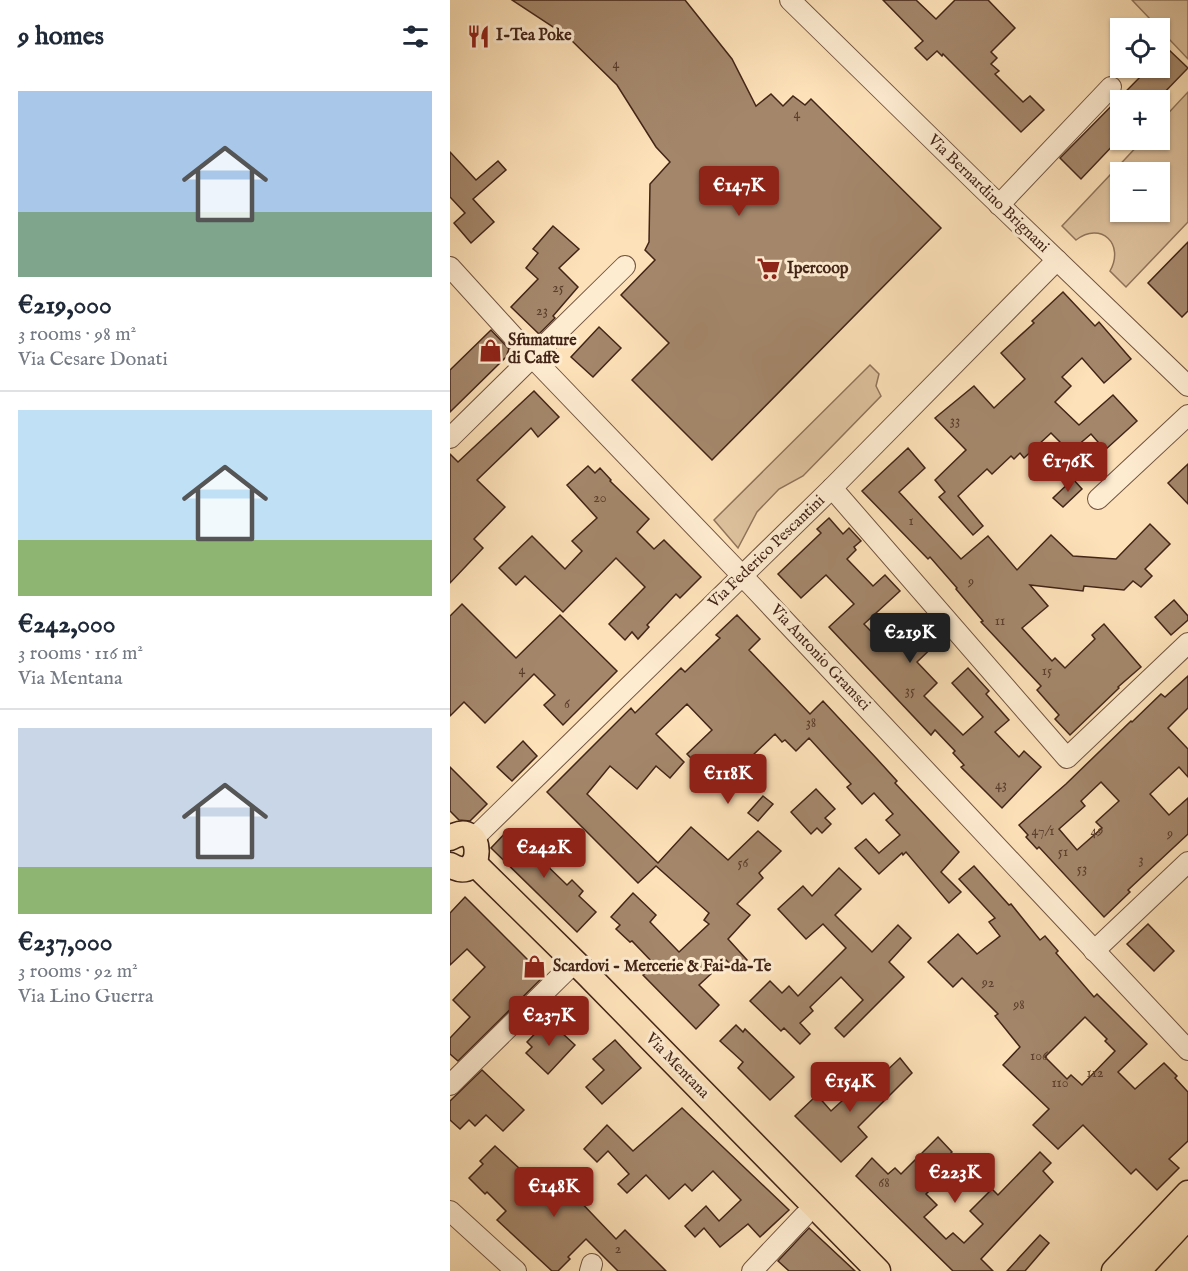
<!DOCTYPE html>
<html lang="en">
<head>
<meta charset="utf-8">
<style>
  :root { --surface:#fff; --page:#f6f6f7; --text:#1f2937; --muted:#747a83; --line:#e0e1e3; --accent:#8f2418 }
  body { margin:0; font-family:"IM FELL English",serif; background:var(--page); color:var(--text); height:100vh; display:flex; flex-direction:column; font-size:22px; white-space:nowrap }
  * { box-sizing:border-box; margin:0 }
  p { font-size:20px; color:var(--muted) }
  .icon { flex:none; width:33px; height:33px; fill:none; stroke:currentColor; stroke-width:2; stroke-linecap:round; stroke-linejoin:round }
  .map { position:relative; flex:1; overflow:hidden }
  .side { display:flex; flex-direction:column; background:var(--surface); width:450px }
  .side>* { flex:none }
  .controls { position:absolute; left:660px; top:18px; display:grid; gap:12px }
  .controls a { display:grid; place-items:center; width:60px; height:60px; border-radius:0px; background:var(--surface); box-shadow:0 2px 4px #0004; font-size:30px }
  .price { position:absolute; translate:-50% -51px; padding:0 14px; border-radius:6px; background:var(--accent); color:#fff; font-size:20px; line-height:39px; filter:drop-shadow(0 2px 3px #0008) }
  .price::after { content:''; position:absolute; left:50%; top:36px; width:18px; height:14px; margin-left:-9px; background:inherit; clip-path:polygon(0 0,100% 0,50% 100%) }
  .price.current { background:#222; color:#fff }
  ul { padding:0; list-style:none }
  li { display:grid; align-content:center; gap:12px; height:318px; padding:0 18px }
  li+li { border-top:2px solid var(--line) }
  li span { display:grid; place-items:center; height:186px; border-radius:0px; color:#555 }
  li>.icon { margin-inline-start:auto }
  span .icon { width:108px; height:108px; fill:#fffc; stroke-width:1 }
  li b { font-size:26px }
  h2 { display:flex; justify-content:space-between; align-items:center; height:72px; padding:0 18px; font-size:26px }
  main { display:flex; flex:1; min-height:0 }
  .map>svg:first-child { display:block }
</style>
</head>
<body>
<main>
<section class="side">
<h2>9 homes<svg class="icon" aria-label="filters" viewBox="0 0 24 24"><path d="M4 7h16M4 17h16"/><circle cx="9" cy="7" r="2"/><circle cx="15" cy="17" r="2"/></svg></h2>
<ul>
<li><span style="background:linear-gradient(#a9c7e8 65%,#7fa58c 0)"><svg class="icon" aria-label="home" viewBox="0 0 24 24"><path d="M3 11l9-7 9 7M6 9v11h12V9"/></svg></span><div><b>€219,000</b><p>3 rooms · 98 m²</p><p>Via Cesare Donati</p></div></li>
<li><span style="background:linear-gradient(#bfe0f5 70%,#8fb573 0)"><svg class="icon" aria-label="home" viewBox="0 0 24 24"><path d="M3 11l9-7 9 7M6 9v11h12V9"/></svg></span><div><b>€242,000</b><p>3 rooms · 116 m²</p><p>Via Mentana</p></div></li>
<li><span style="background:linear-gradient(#c9d6e8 75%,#8fb573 0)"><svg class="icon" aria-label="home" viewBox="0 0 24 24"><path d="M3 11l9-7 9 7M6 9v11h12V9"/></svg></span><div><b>€237,000</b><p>3 rooms · 92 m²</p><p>Via Lino Guerra</p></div></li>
</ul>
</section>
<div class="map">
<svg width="738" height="1271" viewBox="0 0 738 1271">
  <rect width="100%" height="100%" fill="#fde1b8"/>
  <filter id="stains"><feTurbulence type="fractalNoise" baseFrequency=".00333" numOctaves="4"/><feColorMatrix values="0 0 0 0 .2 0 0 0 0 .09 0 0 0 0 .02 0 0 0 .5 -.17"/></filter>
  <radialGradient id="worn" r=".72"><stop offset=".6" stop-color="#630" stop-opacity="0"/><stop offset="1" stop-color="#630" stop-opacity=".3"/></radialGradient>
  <g fill="#ddc19d" stroke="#90735a" stroke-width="1.5" fill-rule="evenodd">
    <polygon points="682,0 738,0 738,59"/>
    <path d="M738 92V222L676 287 660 271C675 244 651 221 626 240L612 226 693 140H710V122ZM710 172V212H670V172Z"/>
    <polygon points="420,365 429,374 426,386 431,396 353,476 329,489 307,512 288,548 264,520"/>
  </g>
  <g fill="#a4876b" stroke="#432518" stroke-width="1.5" fill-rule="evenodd">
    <polygon points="62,0 235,0 282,59 306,106 321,94 333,106 343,96 355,105 361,99 491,228 262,460 182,380 219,343 171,295 205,260 195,250 199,242 200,184 220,162 206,147 167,85 117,36"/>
    <polygon points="433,0 466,0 486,19 505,0 538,0 565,28 541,52 547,58 541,64 549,71 545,74 573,102 580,96 594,110 571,132 493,54 492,56 487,51 477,60 465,48 473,41"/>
    <polygon points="717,48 738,68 707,100 670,100 670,138 631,179 610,158 699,68 710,68 710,56"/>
    <polygon points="0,152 26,180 48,161 56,170 23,199 44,222 21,243 4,223 15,213 0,197"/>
    <polygon points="103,226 129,249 109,268 128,287 103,316 105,318 89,334 61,307 88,279 76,268 88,253 83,249"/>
    <polygon points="738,242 738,311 732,317 698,283"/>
    <polygon points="613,292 645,326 649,322 681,359 654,383 632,358 612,377 621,386 605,402 629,425 663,395 687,421 655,450 641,434 620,452 601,433 574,458 570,453 564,459 561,456 542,474 537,469 508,496 533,526 523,535 489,497 495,492 485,480 516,450 485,418 524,386 544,408 575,379 551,353 584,323 582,321"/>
    <polygon points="149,327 171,348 143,377 121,357"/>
    <polygon points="41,330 59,349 56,357 0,412 0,370"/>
    <polygon points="84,391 109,417 88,437 81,428 27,480 55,507 24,539 33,548 0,583 0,454 8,462"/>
    <polygon points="458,448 475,468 449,492 511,559 538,536 567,570 601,535 623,556 666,559 700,524 720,544 695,569 702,576 691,587 683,581 674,590 634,586 633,591 580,585 598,606 572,628 602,661 605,658 615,668 645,639 642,635 654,624 691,667 668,687 669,688 620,735 605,719 609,715 587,690 591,686 531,622 533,621 506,589 507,588 480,557 478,559 412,491"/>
    <polygon points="738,464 738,504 718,483"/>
    <polygon points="138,466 145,473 150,468 161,480 160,481 199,519 187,532 204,549 214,540 251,577 230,598 226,594 197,625 199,627 188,639 182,632 175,640 159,624 195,587 166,558 113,612 75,576 66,585 49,568 82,536 115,569 132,551 122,541 147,518 117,485"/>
    <polygon points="623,479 632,489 613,507 603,498"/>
    <polygon points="379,518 393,534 399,528 411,541 404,547 406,550 397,559 423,586 435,575 450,591 414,624 438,649 473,616 493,637 467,662 487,683 474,696 513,735 533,717 502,683 518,668 539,691 536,694 559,720 545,732 569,757 574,751 591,767 552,808 511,767 514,765 503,753 505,751 485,730 481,735 379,627 404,604 376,575 351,598 328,574 371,533 367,529"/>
    <polygon points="724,600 738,616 738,620 721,635 705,617"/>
    <polygon points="12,604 66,658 110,615 167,671 113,725 94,705 105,695 84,674 35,723 14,702 0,716 0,616"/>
    <polygon points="287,615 310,639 299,650 360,714 373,701 427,759 447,781 445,783 509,852 491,872 511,892 499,903 456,852 453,855 452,853 429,874 405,848 416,839 429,853 450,835 436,820 443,814 424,793 412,804 397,787 401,784 359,738 346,751 335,740 332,742 325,734 302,756 307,761 274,792 237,754 262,730 237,704 206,734 234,762 220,778 206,766 187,789 160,766 137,794 208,863 241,827 278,860 308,831 331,851 309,873 313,878 287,904 300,915 278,939 297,960 286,970 276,960 249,985 269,1005 246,1029 193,975 205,965 182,941 180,942 166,929 170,925 161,917 183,893 206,915 200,922 229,952 259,924 254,920 259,913 206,866 188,883 97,792 181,708 185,713 231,668 235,672 270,638 266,635"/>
    <path d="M738 676V708L718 728 738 749V777L729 767 700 794 719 815 738 798V834L678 890 680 892 654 917 589 847 587 849 576 837 578 835 569 825 616 784 681 721 682 722 711 694 715 697ZM651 782 669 801 646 822 652 828 627 850 609 829 635 806 631 801Z"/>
    <polygon points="73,741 87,756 62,781 47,767"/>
    <polygon points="0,767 37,804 20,821 9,820 0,811"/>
    <polygon points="366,789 385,809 375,818 381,824 372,833 367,828 361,834 341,812"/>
    <polygon points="313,796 323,804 308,821 298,813"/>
    <polygon points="59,829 73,842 80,836 91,847 85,854 117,885 122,880 133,891 129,896 146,912 127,932 41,848"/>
    <path d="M524 866 559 905 561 904 590 940 595 936 608 951 606 953 644 997 647 994 697 1044 668 1072 685 1089 714 1063 727 1076 725 1078 738 1092V1141L719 1159 729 1168 707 1190 686 1169 681 1174 633 1125 608 1149 583 1125 599 1109 553 1065 570 1047 545 1016 548 1014 512 978 503 987 478 962 508 934 527 954 550 936 539 922 545 918 509 879ZM635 1017 657 1039 655 1041 665 1051 632 1085 621 1075 617 1079 595 1057Z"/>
    <polygon points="389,868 411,889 385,915 422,952 448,925 461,938 439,962 454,977 394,1037 385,1028 413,1000 391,977 360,1007 363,1011 350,1023 360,1034 350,1044 334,1028 331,1031 300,1001 320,981 332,993 339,986 348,996 396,948 373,924 356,939 328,909 353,886 362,896"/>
    <polygon points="15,897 94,976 8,1061 0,1054 0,1038 20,1017 3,1000 35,967 17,949 0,965 0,913"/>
    <polygon points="698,924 724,951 704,971 677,944"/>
    <polygon points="98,1020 125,1045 98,1074 76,1053 82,1047 77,1042"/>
    <polygon points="286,1025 293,1032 295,1029 344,1077 320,1100 288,1068 293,1062 270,1041"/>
    <polygon points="165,1040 191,1068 152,1104 136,1087 154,1070 143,1059"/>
    <polygon points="450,1058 462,1073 408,1127 417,1137 391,1162 345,1116 367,1095 381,1111 404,1090 410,1096"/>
    <polygon points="32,1070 74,1110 53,1131 36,1115 25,1126 19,1120 10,1129 0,1120 0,1101"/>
    <polygon points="232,1108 339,1210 310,1237 298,1224 270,1247 254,1228 245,1237 235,1226 256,1206 269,1221 291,1200 263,1171 242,1191 235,1184 219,1199 196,1175 177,1193 168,1184 179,1174 158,1151 147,1162 134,1149 157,1125 183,1151"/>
    <polygon points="488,1137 502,1152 495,1159 501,1164 491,1174 494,1177 476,1194 487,1205 474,1217 496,1239 503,1233 514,1243 533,1224 520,1211 542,1189 548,1195 590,1152 601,1163 593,1171 603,1182 531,1259 543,1271 503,1271 406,1176 422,1158 438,1174 445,1168 451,1174"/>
    <polygon points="45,1146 94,1191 115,1172 129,1188 123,1194 166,1239 175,1230 216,1271 168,1271 136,1239 118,1257 120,1259 108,1271 102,1271 47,1220 56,1211 37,1192 35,1194 19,1178 33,1164 30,1161"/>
    <polygon points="359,1228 405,1271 339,1271 328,1261"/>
    <polygon points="590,1235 599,1243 575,1271 557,1271"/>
  </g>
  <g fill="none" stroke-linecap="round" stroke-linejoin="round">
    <defs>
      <g id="minor">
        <polyline points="340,0 531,187 738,386"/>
        <polyline points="549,205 661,87"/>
        <polyline points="0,267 82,357 303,587 738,1050"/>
        <polyline points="0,438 175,266"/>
        <polyline points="382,488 617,758 738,643"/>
        <polyline points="648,499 738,415"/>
        <polyline points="23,839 382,488 607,260"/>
        <polyline points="644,951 738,862"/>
        <polyline points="0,1085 125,962"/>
        <polyline points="0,1211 66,1271"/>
        <polyline points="140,1271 142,1264"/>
        <polyline points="302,1271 354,1216"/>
      </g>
      <g id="major">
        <path d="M0 838C36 816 35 887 0 865"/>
        <polyline points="24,863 137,974 428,1271"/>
        <polyline points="664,1271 738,1193"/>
        <polyline points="688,1271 738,1217"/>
      </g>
    </defs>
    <use href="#minor" stroke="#725440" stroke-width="22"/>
    <use href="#major" stroke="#432518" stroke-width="27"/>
    <use href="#minor" stroke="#feecd1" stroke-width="20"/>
    <use href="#major" stroke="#fde1b8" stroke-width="24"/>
  </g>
  <defs>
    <symbol id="restaurant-bare" viewBox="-9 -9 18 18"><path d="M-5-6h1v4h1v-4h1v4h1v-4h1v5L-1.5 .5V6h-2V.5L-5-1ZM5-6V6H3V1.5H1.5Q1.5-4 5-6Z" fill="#8f2418" stroke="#feecd1" stroke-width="2.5" paint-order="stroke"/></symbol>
    <symbol id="supermarket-bare" viewBox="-9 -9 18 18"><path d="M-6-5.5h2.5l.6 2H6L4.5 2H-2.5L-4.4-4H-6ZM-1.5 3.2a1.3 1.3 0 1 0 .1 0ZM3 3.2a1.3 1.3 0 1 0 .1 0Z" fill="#8f2418" stroke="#feecd1" stroke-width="2.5" paint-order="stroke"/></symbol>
    <symbol id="shop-bare" viewBox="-9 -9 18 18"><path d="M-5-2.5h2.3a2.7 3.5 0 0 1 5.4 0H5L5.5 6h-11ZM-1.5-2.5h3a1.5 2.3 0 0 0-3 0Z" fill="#8f2418" stroke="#feecd1" stroke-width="2.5" paint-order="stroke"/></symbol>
  </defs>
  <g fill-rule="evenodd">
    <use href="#restaurant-bare" x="12" y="20" width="33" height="33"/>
    <use href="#supermarket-bare" x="302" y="252" width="33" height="33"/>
    <use href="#shop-bare" x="24" y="334" width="33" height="33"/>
    <use href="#shop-bare" x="68" y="950" width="33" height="33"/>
  </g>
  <g text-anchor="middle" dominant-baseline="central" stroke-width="6" stroke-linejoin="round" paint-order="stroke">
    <g font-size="14" fill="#5b3e2d">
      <text x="166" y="64">4</text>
      <text x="347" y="114">4</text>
      <text x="108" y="288">25</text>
      <text x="92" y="311">23</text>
      <text x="505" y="421">33</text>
      <text x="150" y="498">20</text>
      <text x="461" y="521">1</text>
      <text x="521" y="582">9</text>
      <text x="550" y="621">11</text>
      <text x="72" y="670">4</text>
      <text x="597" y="671">15</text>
      <text x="460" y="691">35</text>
      <text x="117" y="704">6</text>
      <text x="361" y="723">38</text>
      <text x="551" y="785">43</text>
      <text x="593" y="831">47/1</text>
      <text x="647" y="831">49</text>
      <text x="720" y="834">9</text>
      <text x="613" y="852">51</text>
      <text x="691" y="860">3</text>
      <text x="293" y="863">56</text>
      <text x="632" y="869">53</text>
      <text x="538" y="983">92</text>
      <text x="569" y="1005">98</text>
      <text x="589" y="1056">106</text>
      <text x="645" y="1073">112</text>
      <text x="610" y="1083">110</text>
      <text x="434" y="1183">68</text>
      <text x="168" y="1249">2</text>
    </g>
    <g font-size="16" font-weight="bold" fill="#432518" stroke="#feecd1" text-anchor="start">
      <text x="46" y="36">I-Tea Poke</text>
      <text x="337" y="269">Ipercoop</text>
      <text x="58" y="341">Sfumature<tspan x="58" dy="18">di Caffè</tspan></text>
      <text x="103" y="967">Scardovi - Mercerie &amp; Fai-da-Te</text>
    </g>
    <g font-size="16" fill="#432518" stroke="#feecd1">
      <text transform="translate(538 194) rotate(44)">Via Bernardino Brignani</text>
      <text transform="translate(317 552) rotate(-44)">Via Federico Pescantini</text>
      <text transform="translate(370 658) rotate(47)">Via Antonio Gramsci</text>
      <text transform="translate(227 1066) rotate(46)">Via Mentana</text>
    </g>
  </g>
  <rect width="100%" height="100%" filter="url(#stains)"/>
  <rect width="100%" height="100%" fill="url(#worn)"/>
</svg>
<div class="controls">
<a><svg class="icon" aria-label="locate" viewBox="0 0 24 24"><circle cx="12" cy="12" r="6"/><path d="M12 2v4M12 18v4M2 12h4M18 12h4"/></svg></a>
<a>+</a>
<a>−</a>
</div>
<b class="price" style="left:289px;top:217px">€147K</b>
<b class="price" style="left:618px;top:493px">€176K</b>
<b class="price current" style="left:460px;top:664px">€219K</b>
<b class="price" style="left:278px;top:805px">€118K</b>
<b class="price" style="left:94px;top:879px">€242K</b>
<b class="price" style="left:99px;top:1047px">€237K</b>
<b class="price" style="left:400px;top:1113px">€154K</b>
<b class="price" style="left:505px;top:1204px">€223K</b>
<b class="price" style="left:104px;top:1218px">€148K</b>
</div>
</main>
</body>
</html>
